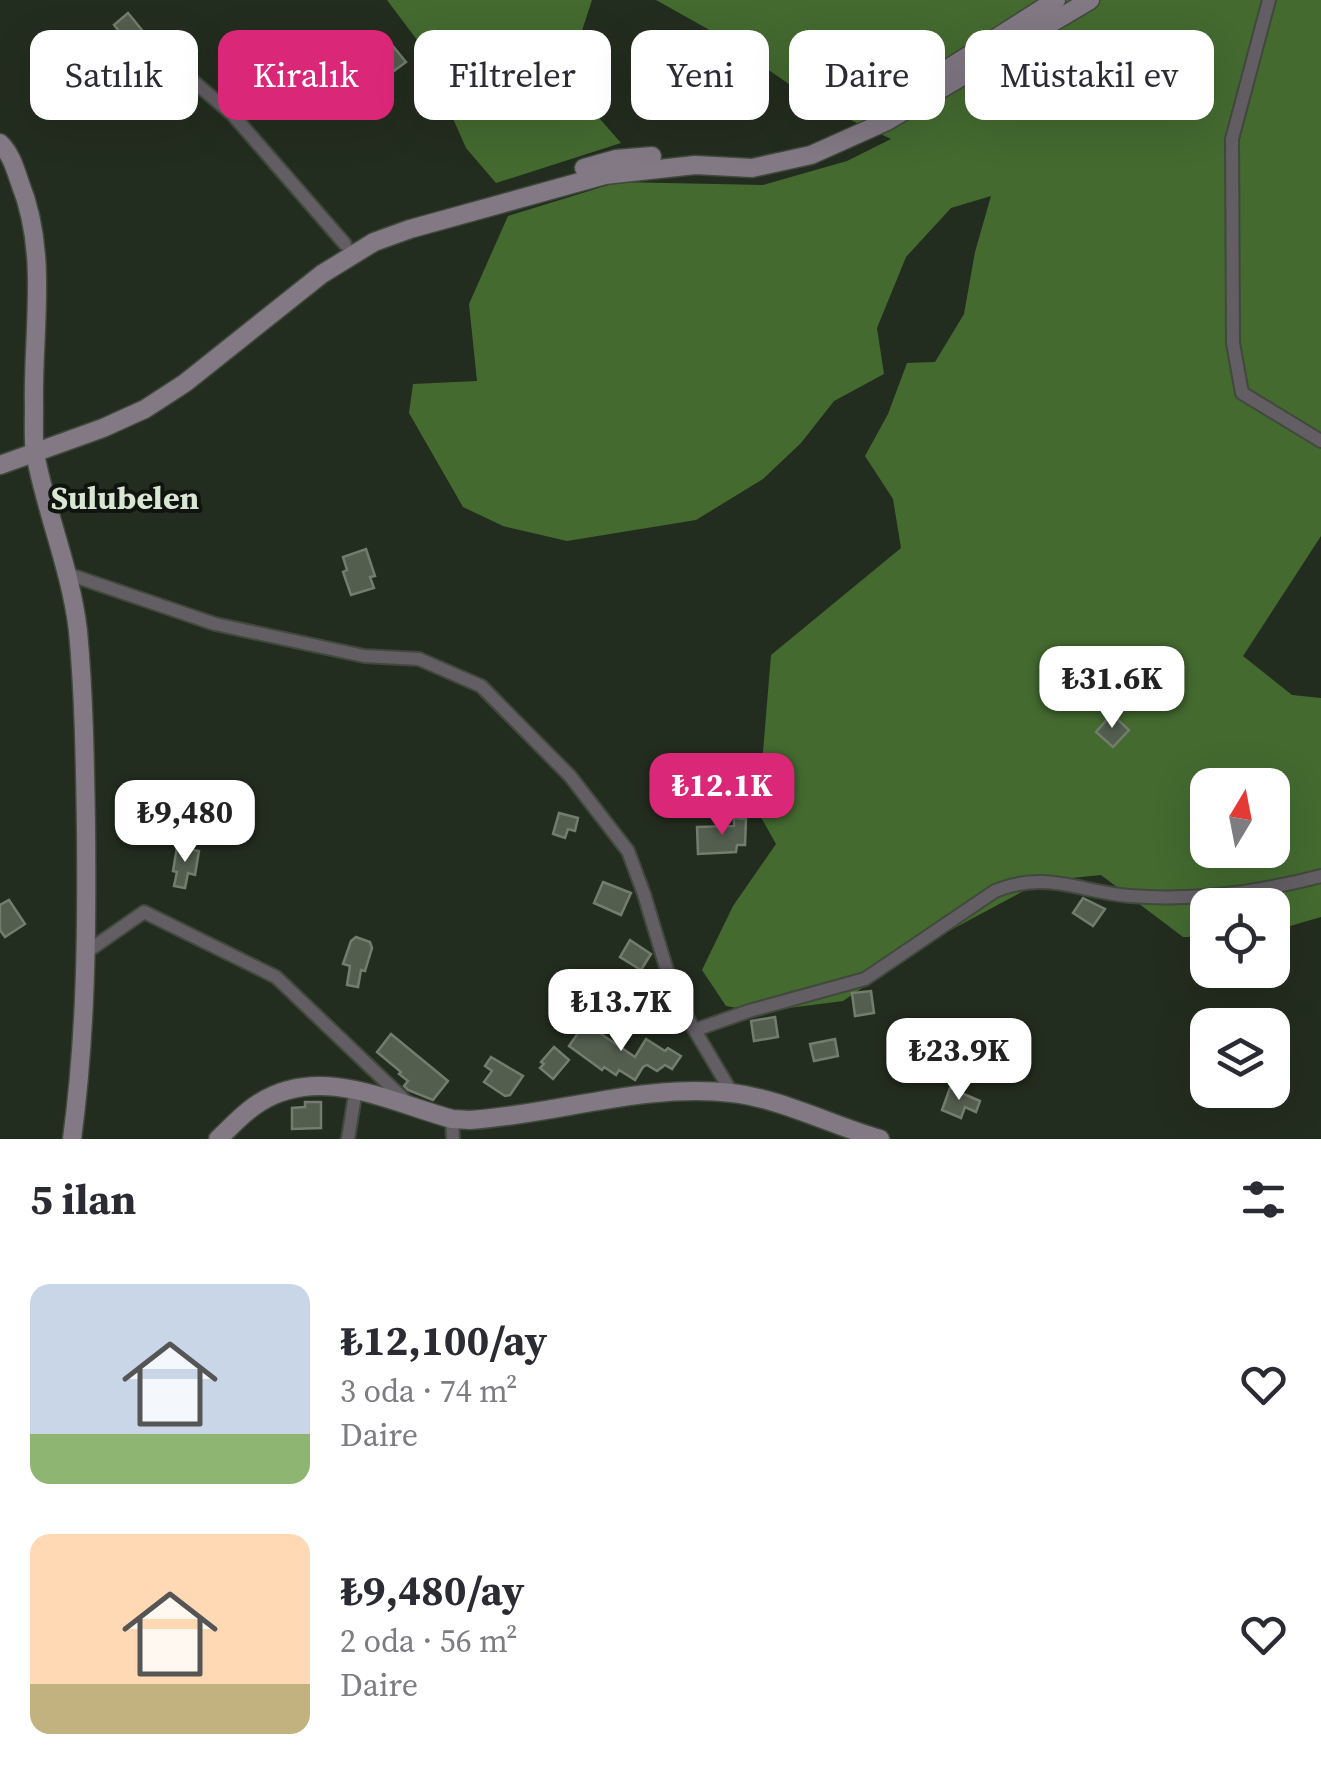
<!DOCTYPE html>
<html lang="tr">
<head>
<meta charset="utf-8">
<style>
  :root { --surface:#fff; --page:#f2f2f3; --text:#2b2b33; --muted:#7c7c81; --accent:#db2777 }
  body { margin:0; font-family:"Source Serif 4",serif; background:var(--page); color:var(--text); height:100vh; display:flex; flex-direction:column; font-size:38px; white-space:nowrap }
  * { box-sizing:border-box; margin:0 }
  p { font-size:32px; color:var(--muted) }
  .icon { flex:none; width:55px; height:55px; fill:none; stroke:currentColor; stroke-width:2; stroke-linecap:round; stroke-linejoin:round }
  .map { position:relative; height:1139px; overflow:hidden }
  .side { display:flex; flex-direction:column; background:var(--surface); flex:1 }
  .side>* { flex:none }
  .guide { position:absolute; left:30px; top:30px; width:1262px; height:90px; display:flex; gap:20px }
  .needle { width:65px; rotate:10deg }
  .controls { position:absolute; left:1190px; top:768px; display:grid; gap:20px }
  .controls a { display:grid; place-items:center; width:100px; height:100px; border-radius:20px; background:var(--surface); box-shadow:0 10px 40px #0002; font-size:50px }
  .price { position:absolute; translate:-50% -85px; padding:0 22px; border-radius:20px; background:#fff; color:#222; font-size:32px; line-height:65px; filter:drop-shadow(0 2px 5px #0008) }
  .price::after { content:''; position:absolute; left:50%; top:60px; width:30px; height:22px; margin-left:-15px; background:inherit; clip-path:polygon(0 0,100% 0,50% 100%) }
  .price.on { background:var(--accent); color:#fff }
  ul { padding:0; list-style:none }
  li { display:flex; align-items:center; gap:30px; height:250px; padding:0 30px }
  li span { display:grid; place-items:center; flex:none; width:280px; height:200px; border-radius:20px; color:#555 }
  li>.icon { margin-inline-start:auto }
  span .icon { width:120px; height:120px; fill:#fffc; stroke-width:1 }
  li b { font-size:42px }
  h2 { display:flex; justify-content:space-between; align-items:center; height:120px; padding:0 30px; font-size:42px }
  .tag { padding:0 35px; border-radius:20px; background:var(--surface); box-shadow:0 10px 40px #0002; font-size:35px; line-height:90px }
  .tag.on { background:var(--accent); color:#fff }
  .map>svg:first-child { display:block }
</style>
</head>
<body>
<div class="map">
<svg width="1321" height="1139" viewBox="0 0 1321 1139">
  <rect width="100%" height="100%" fill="#232d1f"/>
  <g fill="#446a30" fill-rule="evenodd">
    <polygon points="387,0 592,0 566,80 621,143 496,183 466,148 420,44"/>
    <path d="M656 0H1321V536L1243 656 1292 695 1321 698V917L1273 931 1272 905H1208L1207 937H1183L1101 875 1042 881 934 939 843 1001 759 1012 726 1006 702 970 733 906 776 844 758 812 771 655 901 548 893 499 865 456 888 414 907 363 935 362 964 314 975 252 991 196 951 208 906 257 877 328 884 374 834 401 801 443 763 479 696 520 567 541 503 526 463 507 409 413 413 384 477 381 469 304 508 216 618 182 763 185 847 161 891 139 821 106 713 32ZM1208 785H1272V850H1208Z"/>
  </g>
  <g fill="#535e4f" stroke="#727d6d" stroke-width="2.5">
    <polygon points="128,13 142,30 128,42 114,25"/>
    <polygon points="392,45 406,62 387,76 373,59"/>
    <polygon points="716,75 726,84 717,95 722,100 713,110 697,97"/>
    <polygon points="366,549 375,576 370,577 374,588 351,595 343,572 347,570 343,557"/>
    <polygon points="1112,714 1129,730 1113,747 1096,732"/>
    <polygon points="559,813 578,818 575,831 568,829 565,838 553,834"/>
    <polygon points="734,818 746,819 745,845 737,845 736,852 698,854 697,827 734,826"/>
    <polygon points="177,847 199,851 195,875 188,873 185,888 174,886 177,872 173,871"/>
    <polygon points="603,882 631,893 621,915 594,903"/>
    <polygon points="1083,898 1105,909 1093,926 1073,913"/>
    <polygon points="9,900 25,924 5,937 0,930 0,905"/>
    <polygon points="356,937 370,942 372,948 365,971 361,970 358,987 347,985 350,966 343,964 351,941"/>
    <polygon points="630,940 651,954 641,970 620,957"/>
    <polygon points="871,991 874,1013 855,1016 852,993"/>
    <polygon points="775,1017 778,1037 754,1041 751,1021"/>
    <polygon points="585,1023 635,1057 646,1039 665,1051 668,1048 681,1056 672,1069 665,1065 657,1071 647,1065 643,1067 635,1080 619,1070 616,1075 604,1067 602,1070 569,1046"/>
    <polygon points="391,1034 448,1081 433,1100 408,1090 404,1086 408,1081 399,1074 401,1072 377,1052"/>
    <polygon points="835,1039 838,1056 814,1061 810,1044"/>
    <polygon points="554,1047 569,1060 553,1079 540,1068 544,1064 541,1062"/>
    <polygon points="491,1057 523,1076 510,1095 505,1096 484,1082 492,1071 485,1066"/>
    <polygon points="950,1088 980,1101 976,1112 965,1107 961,1118 942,1110"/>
    <polygon points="305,1102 321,1102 321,1128 292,1129 292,1108 305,1107"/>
  </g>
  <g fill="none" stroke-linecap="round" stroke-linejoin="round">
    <defs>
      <g id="street">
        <polyline points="1269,0 1232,139 1233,343 1242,393 1321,441"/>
        <polyline points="145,40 233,115 345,244"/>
        <polyline points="68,574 215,624 364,656 419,659 481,686 570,776 628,851 644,894 675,997 732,1093"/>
        <polyline points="85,953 144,912 276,977 409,1104"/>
        <path d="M695 1030 749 1011 865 979 995 891C1046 870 1080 892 1130 896 1193 901 1260 892 1321 876"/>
        <polyline points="452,1119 453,1139"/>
        <polyline points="348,1139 356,1089"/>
      </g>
      <g id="secondary">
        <polyline points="900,99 1056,0"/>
        <path d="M0 143C11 154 15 168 20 183 49 255 32 332 34 408 34 423 33 439 35 453 46 513 71 570 78 631 84 696 85 763 86 828 87 932 86 1036 72 1139"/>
        <polyline points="584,168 616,159 652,156"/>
        <polyline points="0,465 103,428 145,409 185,383 322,274 374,242 410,229 605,175 695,165 752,168 811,155 887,121 1090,0"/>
        <path d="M218 1139C231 1127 244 1112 259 1103 320 1064 390 1102 452 1119L470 1120C557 1114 644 1083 732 1093 782 1099 831 1125 880 1139"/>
      </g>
    </defs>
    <use href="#street" stroke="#40493c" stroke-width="16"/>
    <use href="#secondary" stroke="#40493c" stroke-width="21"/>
    <use href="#street" stroke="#635d64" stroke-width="12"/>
    <use href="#secondary" stroke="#827984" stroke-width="18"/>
  </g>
  <g text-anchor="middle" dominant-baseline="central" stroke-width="8" stroke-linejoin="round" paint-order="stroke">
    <g font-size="32" font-weight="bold" fill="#d9e6d4" stroke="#10140e">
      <text x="125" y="498">Sulubelen</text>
    </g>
  </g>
</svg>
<div class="controls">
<a><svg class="needle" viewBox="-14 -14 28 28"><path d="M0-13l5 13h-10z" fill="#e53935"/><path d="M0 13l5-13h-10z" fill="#7c7c81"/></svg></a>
<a><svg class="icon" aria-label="locate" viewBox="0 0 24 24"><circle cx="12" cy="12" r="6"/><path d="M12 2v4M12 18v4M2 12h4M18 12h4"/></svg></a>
<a><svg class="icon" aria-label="layers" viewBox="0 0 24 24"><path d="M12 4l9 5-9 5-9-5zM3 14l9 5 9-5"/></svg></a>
</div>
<b class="price" style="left:1112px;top:731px">₺31.6K</b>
<b class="price on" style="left:722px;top:838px">₺12.1K</b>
<b class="price" style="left:185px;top:865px">₺9,480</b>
<b class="price" style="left:621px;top:1054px">₺13.7K</b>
<b class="price" style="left:959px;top:1103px">₺23.9K</b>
<div class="guide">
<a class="tag">Satılık</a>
<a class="tag on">Kiralık</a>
<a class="tag">Filtreler</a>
<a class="tag">Yeni</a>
<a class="tag">Daire</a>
<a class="tag">Müstakil ev</a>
</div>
</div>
<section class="side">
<h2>5 ilan<svg class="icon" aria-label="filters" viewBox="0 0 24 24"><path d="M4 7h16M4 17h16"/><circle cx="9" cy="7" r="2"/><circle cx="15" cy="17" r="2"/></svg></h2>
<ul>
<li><span style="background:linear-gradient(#c9d6e8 75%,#8fb573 0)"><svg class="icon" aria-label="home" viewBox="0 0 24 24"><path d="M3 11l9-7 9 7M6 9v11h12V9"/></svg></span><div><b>₺12,100/ay</b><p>3 oda · 74 m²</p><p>Daire</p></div><svg class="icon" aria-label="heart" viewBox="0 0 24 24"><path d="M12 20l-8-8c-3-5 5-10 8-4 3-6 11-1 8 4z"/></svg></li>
<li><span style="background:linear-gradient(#ffd9b3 75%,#c2b280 0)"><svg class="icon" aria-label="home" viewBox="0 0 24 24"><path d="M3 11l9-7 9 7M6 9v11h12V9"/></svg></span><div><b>₺9,480/ay</b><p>2 oda · 56 m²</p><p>Daire</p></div><svg class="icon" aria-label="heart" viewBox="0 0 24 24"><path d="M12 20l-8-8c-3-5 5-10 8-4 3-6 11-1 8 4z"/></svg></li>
</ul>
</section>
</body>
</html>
